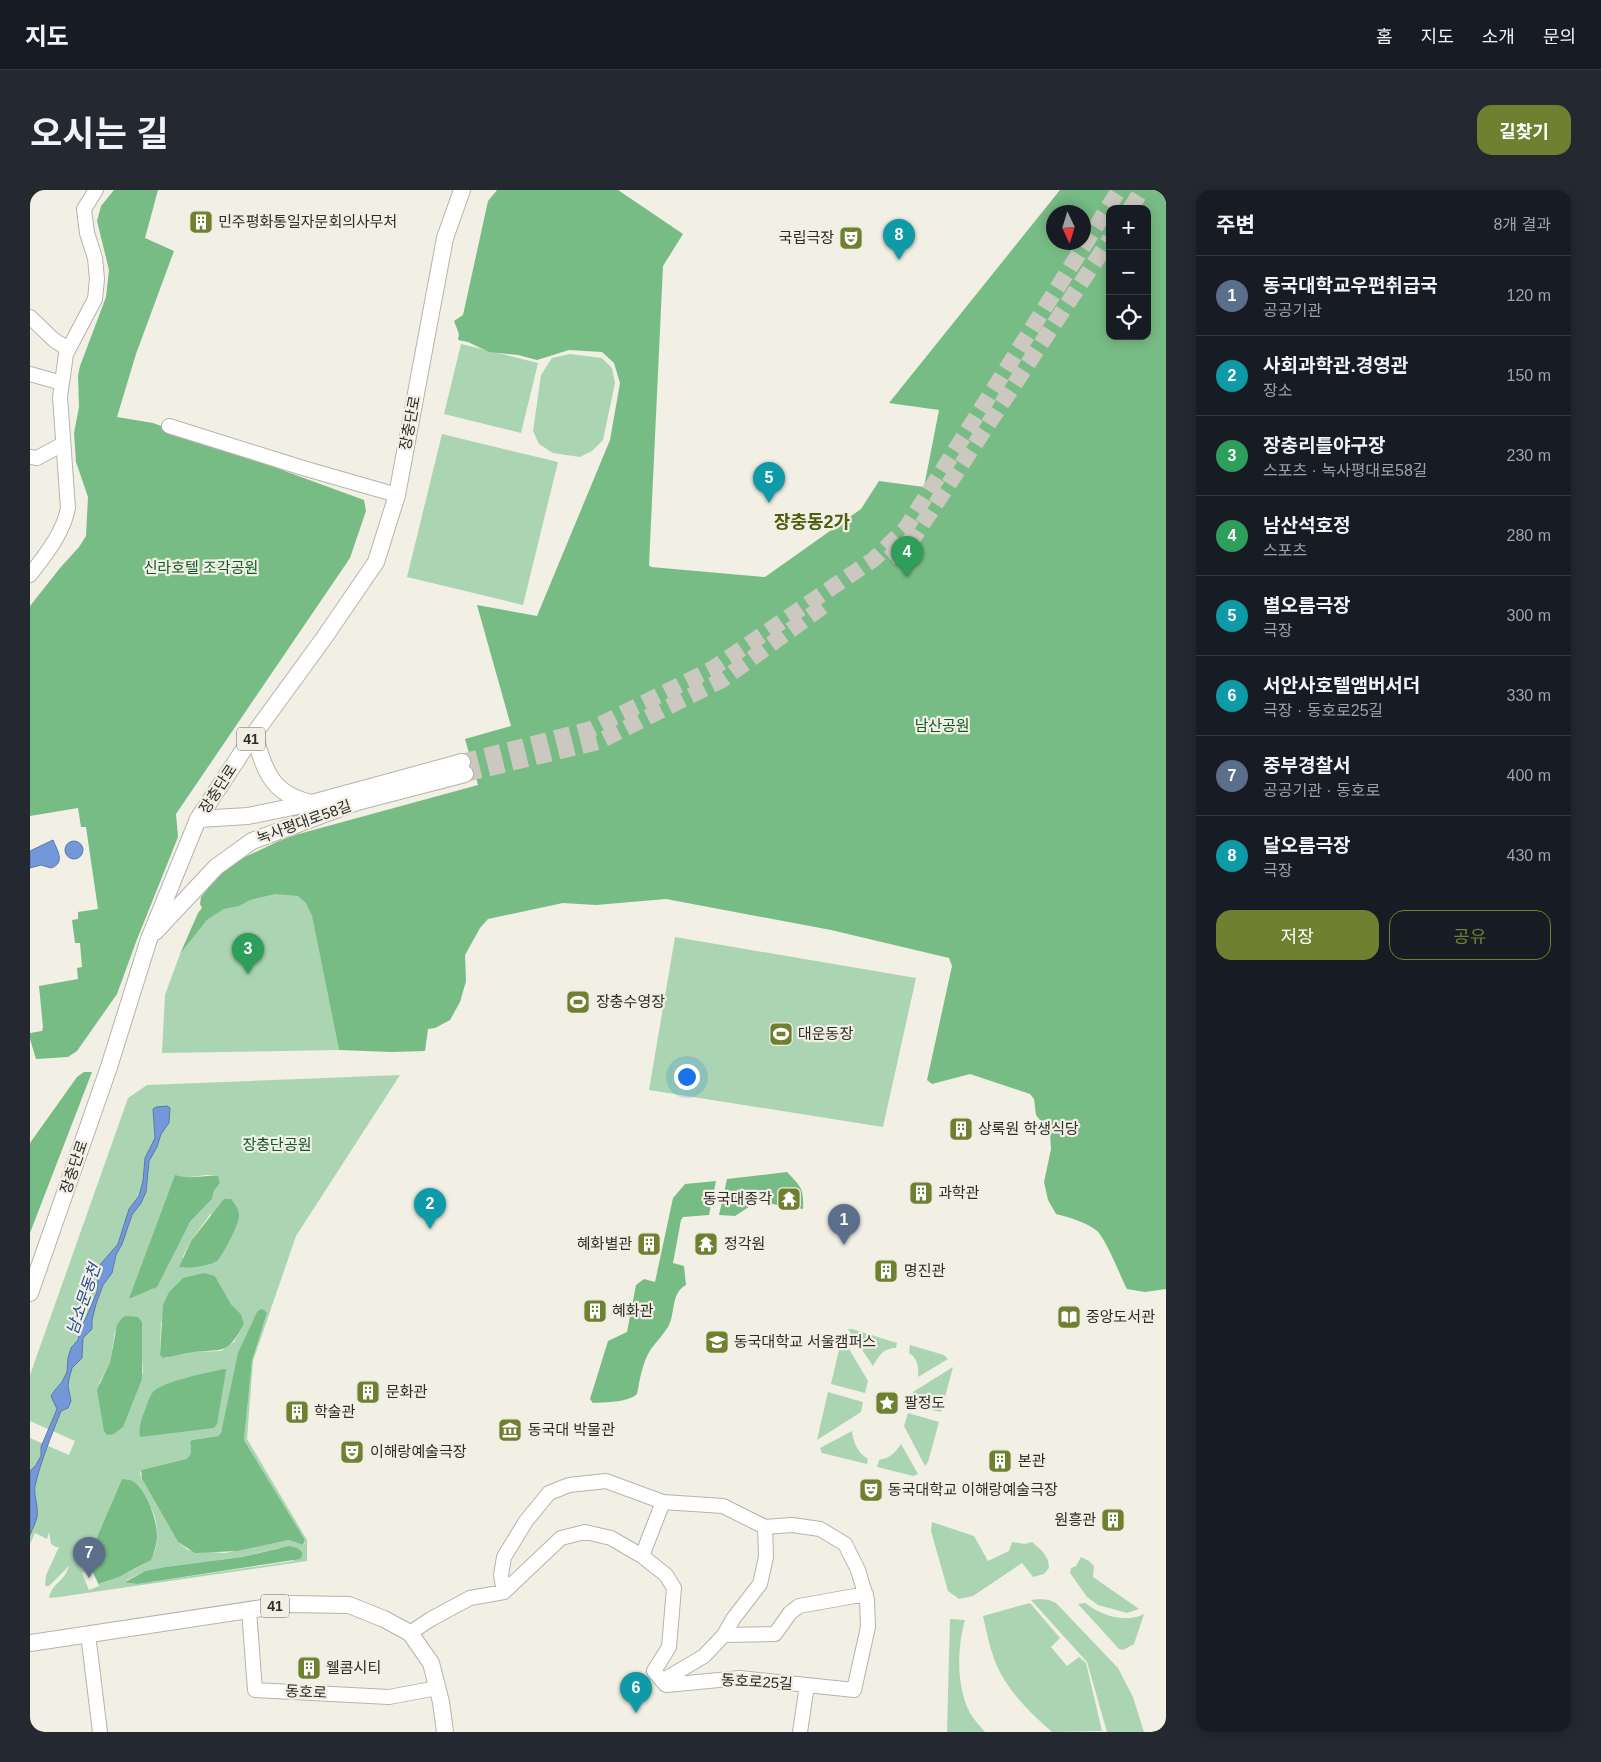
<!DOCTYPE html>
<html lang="ko">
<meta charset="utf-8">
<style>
:root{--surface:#171b24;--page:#242831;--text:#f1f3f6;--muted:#9ea1a6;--line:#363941;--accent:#6f8131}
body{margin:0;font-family:Arial,"Noto Sans KR",sans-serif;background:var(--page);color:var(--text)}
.controls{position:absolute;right:15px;top:15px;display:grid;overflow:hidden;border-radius:10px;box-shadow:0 2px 12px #0003}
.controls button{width:45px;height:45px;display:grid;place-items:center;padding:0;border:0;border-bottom:1px solid var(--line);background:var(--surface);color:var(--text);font:25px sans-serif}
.compass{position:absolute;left:1016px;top:15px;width:45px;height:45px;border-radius:50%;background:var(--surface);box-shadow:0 2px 12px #0003;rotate:176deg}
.you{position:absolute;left:656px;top:886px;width:18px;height:18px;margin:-12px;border:4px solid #fff;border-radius:50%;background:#1a73e8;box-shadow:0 0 0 8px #1a73e833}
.badge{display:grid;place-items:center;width:32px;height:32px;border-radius:50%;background:var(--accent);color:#fff;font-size:16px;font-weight:700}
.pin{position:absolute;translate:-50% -41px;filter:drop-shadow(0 1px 2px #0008)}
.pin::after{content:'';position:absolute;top:26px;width:18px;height:15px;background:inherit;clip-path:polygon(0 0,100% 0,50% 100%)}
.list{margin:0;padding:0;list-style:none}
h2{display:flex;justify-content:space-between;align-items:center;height:65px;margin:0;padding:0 20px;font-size:21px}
h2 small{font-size:16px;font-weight:400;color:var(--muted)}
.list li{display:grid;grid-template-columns:32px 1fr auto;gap:15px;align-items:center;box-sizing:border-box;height:80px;padding:0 20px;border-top:1px solid var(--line)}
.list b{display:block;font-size:19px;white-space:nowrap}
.list p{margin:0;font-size:16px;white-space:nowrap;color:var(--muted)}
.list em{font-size:16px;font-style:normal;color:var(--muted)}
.actions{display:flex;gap:10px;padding:15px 20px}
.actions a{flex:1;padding:11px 0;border:1px solid var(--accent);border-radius:15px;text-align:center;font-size:18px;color:var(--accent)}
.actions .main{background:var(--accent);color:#fff}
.icon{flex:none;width:28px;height:28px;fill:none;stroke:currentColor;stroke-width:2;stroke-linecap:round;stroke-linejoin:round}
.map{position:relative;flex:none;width:1136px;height:1542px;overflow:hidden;border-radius:15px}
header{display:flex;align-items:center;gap:30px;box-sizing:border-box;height:70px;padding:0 25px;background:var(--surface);border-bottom:1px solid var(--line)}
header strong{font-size:24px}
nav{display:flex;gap:28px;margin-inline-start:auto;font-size:18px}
.intro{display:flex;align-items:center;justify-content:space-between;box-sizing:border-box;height:120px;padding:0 30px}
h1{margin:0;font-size:35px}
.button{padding:12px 22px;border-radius:15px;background:var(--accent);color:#fff;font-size:18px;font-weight:700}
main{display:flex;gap:30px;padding:0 30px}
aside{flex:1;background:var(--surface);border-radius:15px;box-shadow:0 2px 12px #0003}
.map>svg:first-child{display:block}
.green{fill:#abd5b2;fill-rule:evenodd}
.forest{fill:#78bc85;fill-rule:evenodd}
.water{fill:#7398d9;stroke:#5e78a4}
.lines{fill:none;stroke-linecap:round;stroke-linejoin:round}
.major-tunnel{stroke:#cbc8bf;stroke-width:16;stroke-dasharray:16 8;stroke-linecap:butt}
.minor-casing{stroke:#b6b3aa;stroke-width:16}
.major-casing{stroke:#b6b3aa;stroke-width:18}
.minor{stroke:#fff;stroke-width:14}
.major{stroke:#fff;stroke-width:16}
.labels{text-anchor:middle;stroke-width:4.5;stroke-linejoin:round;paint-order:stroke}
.shield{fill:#f2efe5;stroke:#696661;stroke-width:1}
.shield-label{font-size:14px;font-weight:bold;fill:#2e2c29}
.poi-label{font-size:15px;fill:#2e2c29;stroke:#f2efe5;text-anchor:start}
.street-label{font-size:15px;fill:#2e2c29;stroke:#f2efe5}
.park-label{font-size:15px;fill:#0c5a27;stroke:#f2efe5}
.water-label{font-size:16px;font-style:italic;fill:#1d4693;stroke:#f2efe5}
.quarter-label{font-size:18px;font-weight:bold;fill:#4e5d0f;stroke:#f2efe5}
</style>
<header>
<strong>지도</strong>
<nav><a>홈</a><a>지도</a><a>소개</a><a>문의</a></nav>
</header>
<div class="intro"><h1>오시는 길</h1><a class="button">길찾기</a></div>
<main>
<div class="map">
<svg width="1136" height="1542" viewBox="0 0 1136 1542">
<rect width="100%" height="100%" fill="#f2efe5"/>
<path class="green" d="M431 154 508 173 491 243 414 224Z
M540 164 572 168 582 178 585 193 573 250 562 261 550 267 523 263 509 254 503 241 511 185 522 168Z
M412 244 528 272 493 415 377 387Z
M277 700 309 860 132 863 135 805 150 764 177 730 217 704Z
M645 747 886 788 853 937 619 900Z
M370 885 266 1046 223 1171 217 1249 277 1350V1371L29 1407 0 1410 19 1408C22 1392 34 1393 39 1376L19 1396H15L16 1385 29 1357H26L21 1354 19 1342 17 1349 5 1343 0 1354V1248L39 1265 45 1251 0 1231V1185L98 908 117 895ZM177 985 188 986 190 993 184 1001 182 1009 160 1032 123 1099 99 1108 145 986 154 988ZM181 1023 186 1072 153 1078V1066L161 1051ZM185 1086 201 1114 211 1124 214 1134 204 1152 191 1161 162 1162 136 1168 130 1165 131 1132ZM237 1123 222 1171 214 1250 275 1350 274 1355 259 1350 195 1363 158 1360 148 1352 112 1289 110 1284 111 1280 156 1269C163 1264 161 1260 160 1252L162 1250 188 1246 191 1243ZM85 1141 112 1170 113 1183 69 1194 80 1172ZM92 1289C99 1296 118 1312 122 1320 128 1332 130 1357 121 1368 114 1377 81 1390 70 1394L61 1361ZM249 1358 264 1371 108 1394 97 1393V1390L115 1381 135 1377 212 1367ZM61 1379 69 1396 59 1400 52 1383Z
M818 1139H822L867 1153 866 1158C853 1158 849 1166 843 1176Z
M812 1147 838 1191 835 1203 801 1194Z
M880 1155 914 1165 918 1169 888 1187C889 1176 887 1168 879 1163Z
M923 1177 911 1222 881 1215 883 1202Z
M798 1202 833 1212 831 1222 787 1250Z
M878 1223 909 1232 898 1272 895 1276 874 1236Z
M822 1241C823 1252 828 1263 838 1269L837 1274 792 1263 790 1258Z
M871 1254 888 1284 883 1286 847 1277 849 1270C860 1268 865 1263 871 1254Z
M902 1332 944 1346 958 1371 979 1361 982 1352 995 1354 1002 1352C1011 1360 1019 1365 1019 1378L1014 1384 1003 1387 992 1373 943 1406 929 1409 918 1401 901 1341Z
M1051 1367 1059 1371 1064 1376 1063 1387 1109 1419 1097 1423 1068 1415 1057 1407 1040 1383 1041 1378 1046 1376Z
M1010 1409 1019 1410 1026 1413 1088 1478 1103 1507 1114 1542H1077L1057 1472 1001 1410Z
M1000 1413 1030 1448 1021 1457 1037 1476 1049 1467 1056 1473 1072 1541 1022 1542C1001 1524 978 1501 967 1476 960 1460 957 1443 953 1426Z
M1055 1413C1071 1425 1095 1434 1114 1424L1104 1454 1093 1460 1089 1459 1048 1414Z
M920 1429 935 1430C927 1458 926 1496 940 1523 944 1530 950 1536 955 1542H917Z"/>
<path class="forest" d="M84 0H128L115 48 144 61 106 164 87 227 123 233 334 310 336 321 320 368 146 624 148 647 106 752 87 804 47 861 38 867 6 869 0 849V843L12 841 13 837 9 796 48 789 47 778 52 777 50 753H45L42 730 48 729V722L68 719 56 637H51L48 618 0 626V416L30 378 49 357 56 346 58 307 46 272 44 243 49 217 48 186 50 176 76 107 79 80 67 31 71 16Z
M467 0H588L653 44 633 76 619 375 621 377 735 387 831 319 849 291 894 297 909 220 859 213 1030 0H1136V1099L1115 1102 1097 1099C1090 1086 1076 1048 1066 1040 1055 1032 1039 1027 1026 1024L1018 1010 1014 992 1021 959 1020 943 1006 925 1004 909 1000 904 940 884 902 894 897 890 922 776 919 768 801 740 636 709 566 715 533 713 458 729 450 738 435 765 436 791 430 812 420 830 405 838 398 839 395 861 361 862 309 860 282 726 276 713 268 706 245 704 220 710 209 716 194 719 177 730 150 764 168 723 172 718 170 714 171 707 191 683 215 667 249 651 265 645 448 595 435 549 481 536 447 415 507 426 580 250 590 193 584 173 572 162 539 160 507 170 488 165 459 162 438 152 428 150 429 144 424 131 433 125 458 11ZM1080 19H1117V146H1080ZM1024 22H1054V52H1024Z
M54 882H62L0 1043V953L47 887Z
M757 982C771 997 774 998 773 1019L767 1018 770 1002 752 998 747 1015 728 1011 705 1026 689 1025 697 989Z
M145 985C160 990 173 985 188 986L190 993 184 1001 182 1009 160 1032 127 1097 101 1108H99Z
M686 991 679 1025 653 1027 651 1030 643 1073 654 1076 656 1095C640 1104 646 1123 638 1137 633 1145 626 1152 621 1159 612 1173 610 1189 607 1204 597 1213 576 1212 563 1213L560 1209 578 1151 597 1142 606 1095 614 1089 625 1092 643 1008 655 994Z
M194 1009H201C205 1014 209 1019 209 1026 210 1032 192 1067 187 1071 180 1076 156 1079 149 1077L161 1051Z
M174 1083 185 1086 201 1114 211 1124 214 1134C197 1164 196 1159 164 1162 154 1163 144 1167 133 1168L130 1165 133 1115 139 1102 153 1088Z
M231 1119 234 1120 237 1123 222 1171 214 1250 275 1350 273 1355 259 1350 207 1361 165 1363 148 1352 112 1289 111 1280 156 1269C163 1264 161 1260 160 1252L162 1250 188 1246 191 1243 208 1163 227 1122Z
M96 1126 108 1127 112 1132V1189L93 1237 84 1244 77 1245 74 1241 67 1200 80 1172 87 1135 92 1128Z
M194 1179H196V1181L187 1234 184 1238 110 1247C108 1238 112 1228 115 1220 117 1215 119 1207 123 1202 131 1192 179 1182 194 1179Z
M92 1289C96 1290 100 1289 104 1292 117 1302 127 1330 127 1346 127 1354 124 1363 121 1370L89 1387 69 1394 62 1380 64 1373 61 1361Z
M259 1356 267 1358 272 1362V1366L270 1369 108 1394 97 1393V1391L115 1381 135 1377 212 1367Z"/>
<path class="water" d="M23 650C27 660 36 673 21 678L11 675 0 678V661Z
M35 660a9 9 0 1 1 18 0a9 9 0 1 1-18 0Z
M137 916 140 918 139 933 131 944 127 957 119 971 116 1002 111 1013 102 1025 92 1054 86 1065 82 1083 73 1095 66 1114 62 1130V1139L53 1148 52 1168 42 1178 39 1189 38 1196 41 1211 38 1218 31 1221C22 1244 12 1268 6 1292 2 1304 9 1315 7 1327 6 1333 2 1339 0 1345V1281L6 1275 11 1266V1257L27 1219 21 1206 25 1200 32 1192 37 1182 38 1168 41 1158 48 1150 51 1136 56 1128 67 1102 69 1076 88 1054 99 1019 109 1006 113 991 115 968 125 948 123 919 126 917Z"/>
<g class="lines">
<path class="major-tunnel" d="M1100 19 1112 0
M859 368 884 347 1080 49
M432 572 561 539 682 479 844 369 876 338 1089 0
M435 584 568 552 692 490 799 412"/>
<g class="minor-casing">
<path id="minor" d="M0 127 24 150 38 159
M0 184 32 193
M139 236 273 278 367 305
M0 267 7 268 33 254
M0 385C15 365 33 344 38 318L30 207 36 164 65 109 67 89 65 68 57 43 54 19 66 0
M612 1366 633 1312
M219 1420 225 1500 359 1507 407 1498
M380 1443 401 1429 440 1408 474 1402 531 1348 555 1342 581 1348 612 1366 636 1385 644 1398 639 1457 624 1481 636 1495 710 1488 824 1500 838 1437 837 1410 828 1380 815 1354 790 1339 762 1335 735 1337 693 1316 633 1312 576 1291 539 1295 519 1303 496 1331 474 1367 471 1385 474 1402
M58 1444 70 1542
M694 1445 745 1444 760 1423 769 1416 836 1404
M632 1491 674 1466 694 1445 703 1429 730 1394 736 1367 735 1337
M770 1542 777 1495"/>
</g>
<g class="major-casing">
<path id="major" d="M224 544C235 580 240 604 282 613
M168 629 218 626 282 613 432 572
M125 742 186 677 222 651 327 612 435 584
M0 1103 79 877 119 749 168 629 224 544 294 448 346 372 367 305 415 48 432 0
M0 1453 259 1414 319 1415 354 1429 380 1443 401 1473 411 1512 415 1542"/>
</g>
<use href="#minor" class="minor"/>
<use href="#major" class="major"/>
</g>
<defs>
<g id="building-square" transform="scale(1.25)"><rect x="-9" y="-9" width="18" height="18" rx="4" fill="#6f8131" stroke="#f2efe5"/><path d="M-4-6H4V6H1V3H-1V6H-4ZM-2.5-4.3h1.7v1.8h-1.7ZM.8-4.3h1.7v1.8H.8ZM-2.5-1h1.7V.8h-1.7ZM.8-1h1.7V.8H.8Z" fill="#fff"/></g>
<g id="theatre-square" transform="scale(1.25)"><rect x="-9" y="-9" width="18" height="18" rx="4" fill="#6f8131" stroke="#f2efe5"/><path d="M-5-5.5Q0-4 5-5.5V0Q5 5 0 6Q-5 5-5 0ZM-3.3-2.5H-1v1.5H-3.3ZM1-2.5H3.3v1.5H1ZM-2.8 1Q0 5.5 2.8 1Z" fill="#fff"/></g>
<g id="stadium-square" transform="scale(1.25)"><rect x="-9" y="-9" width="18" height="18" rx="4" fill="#6f8131" stroke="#f2efe5"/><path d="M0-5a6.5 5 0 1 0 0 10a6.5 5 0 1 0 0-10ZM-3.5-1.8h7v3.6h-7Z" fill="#fff"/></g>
<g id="temple-square" transform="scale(1.25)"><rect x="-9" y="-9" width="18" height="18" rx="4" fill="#6f8131" stroke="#f2efe5"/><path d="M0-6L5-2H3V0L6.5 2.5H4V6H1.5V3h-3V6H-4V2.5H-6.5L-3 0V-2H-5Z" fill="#fff"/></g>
<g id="library-square" transform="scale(1.25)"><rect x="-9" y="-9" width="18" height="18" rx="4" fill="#6f8131" stroke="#f2efe5"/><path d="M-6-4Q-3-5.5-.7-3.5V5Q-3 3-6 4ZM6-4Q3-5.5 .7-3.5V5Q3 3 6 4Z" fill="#fff"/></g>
<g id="university-square" transform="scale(1.25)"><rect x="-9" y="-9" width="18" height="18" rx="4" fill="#6f8131" stroke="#f2efe5"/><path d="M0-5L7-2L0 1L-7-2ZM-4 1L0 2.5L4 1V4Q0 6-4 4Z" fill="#fff"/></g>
<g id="sight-square" transform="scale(1.25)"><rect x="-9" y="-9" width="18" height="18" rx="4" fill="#6f8131" stroke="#f2efe5"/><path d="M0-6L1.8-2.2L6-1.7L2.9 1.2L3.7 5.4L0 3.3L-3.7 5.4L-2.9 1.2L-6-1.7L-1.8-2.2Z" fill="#fff"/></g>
<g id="museum-square" transform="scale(1.25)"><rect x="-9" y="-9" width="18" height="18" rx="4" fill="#6f8131" stroke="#f2efe5"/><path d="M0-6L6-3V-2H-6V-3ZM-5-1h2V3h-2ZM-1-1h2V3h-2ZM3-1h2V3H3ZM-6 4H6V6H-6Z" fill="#fff"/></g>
</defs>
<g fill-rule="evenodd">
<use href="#building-square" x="171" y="32"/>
<use href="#theatre-square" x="821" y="48"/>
<use href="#stadium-square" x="548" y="812"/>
<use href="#stadium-square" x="751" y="844"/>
<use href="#building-square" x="931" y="939"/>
<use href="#building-square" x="891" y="1003"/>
<use href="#temple-square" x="759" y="1009"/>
<use href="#building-square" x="619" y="1054"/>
<use href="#temple-square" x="676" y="1054"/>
<use href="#building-square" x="856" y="1081"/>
<use href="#building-square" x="565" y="1121"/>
<use href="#library-square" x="1039" y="1127"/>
<use href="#university-square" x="687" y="1152"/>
<use href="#building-square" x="338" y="1202"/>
<use href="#sight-square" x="857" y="1213"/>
<use href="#building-square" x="267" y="1222"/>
<use href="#museum-square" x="480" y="1240"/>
<use href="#theatre-square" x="322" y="1262"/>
<use href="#building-square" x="970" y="1271"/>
<use href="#theatre-square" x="841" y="1300"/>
<use href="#building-square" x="1083" y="1330"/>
<use href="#building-square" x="279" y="1478"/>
</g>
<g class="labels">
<g class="shield">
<rect x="207" y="537.5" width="28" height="23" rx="4"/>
<rect x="231" y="1404.5" width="28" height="23" rx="4"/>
</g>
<g class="shield-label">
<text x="221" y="554">41</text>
<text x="245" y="1421">41</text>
</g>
<g class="poi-label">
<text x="188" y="37">민주평화통일자문회의사무처</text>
<text x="804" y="53" text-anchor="end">국립극장</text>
<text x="566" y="817">장충수영장</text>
<text x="768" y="849">대운동장</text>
<text x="948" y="944">상록원 학생식당</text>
<text x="908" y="1008">과학관</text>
<text x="742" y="1014" text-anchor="end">동국대종각</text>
<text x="602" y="1059" text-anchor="end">혜화별관</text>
<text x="694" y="1059">정각원</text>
<text x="874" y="1086">명진관</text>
<text x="582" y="1126">혜화관</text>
<text x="1056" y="1132">중앙도서관</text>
<text x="704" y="1157">동국대학교 서울캠퍼스</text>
<text x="356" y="1207">문화관</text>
<text x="874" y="1218">팔정도</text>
<text x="284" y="1227">학술관</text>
<text x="498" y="1245">동국대 박물관</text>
<text x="340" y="1267">이해랑예술극장</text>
<text x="988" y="1276">본관</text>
<text x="858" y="1305">동국대학교 이해랑예술극장</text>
<text x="1066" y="1335" text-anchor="end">원흥관</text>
<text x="296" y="1483">웰콤시티</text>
</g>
<g class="street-label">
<text transform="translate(380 233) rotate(-79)" y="5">장충단로</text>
<text transform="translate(188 599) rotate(-57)" y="5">장충단로</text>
<text transform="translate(274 632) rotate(-20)" y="5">녹사평대로58길</text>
<text transform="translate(44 977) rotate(-71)" y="5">장충단로</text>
<text transform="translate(727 1492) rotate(3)" y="5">동호로25길</text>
<text transform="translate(276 1502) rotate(3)" y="5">동호로</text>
</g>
<g class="park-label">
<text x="171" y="383">신라호텔 조각공원</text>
<text x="912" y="541">남산공원</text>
<text x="247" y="960">장충단공원</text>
</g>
<g class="water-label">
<text transform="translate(53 1109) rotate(-71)" y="6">남소문동천</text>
</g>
<g class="quarter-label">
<text x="782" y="338">장충동2가</text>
</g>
</g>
</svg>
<div class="controls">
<button>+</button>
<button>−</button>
<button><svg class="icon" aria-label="locate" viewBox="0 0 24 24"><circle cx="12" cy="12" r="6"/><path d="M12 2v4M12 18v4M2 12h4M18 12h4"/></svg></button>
</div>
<svg class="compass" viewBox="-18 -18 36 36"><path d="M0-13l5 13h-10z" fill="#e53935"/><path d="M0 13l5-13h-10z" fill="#9ea1a6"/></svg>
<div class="you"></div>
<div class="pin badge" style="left:814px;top:1055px;background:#5c6f8a">1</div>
<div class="pin badge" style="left:400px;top:1039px;background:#0f9aa8">2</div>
<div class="pin badge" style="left:218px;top:784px;background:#2e9e5b">3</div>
<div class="pin badge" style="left:877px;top:387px;background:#2e9e5b">4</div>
<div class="pin badge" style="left:739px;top:313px;background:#0f9aa8">5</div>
<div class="pin badge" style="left:606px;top:1523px;background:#0f9aa8">6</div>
<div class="pin badge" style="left:59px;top:1388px;background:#5c6f8a">7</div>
<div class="pin badge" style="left:869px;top:70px;background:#0f9aa8">8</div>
</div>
<aside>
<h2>주변<small>8개 결과</small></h2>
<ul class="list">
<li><span class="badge" style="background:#5c6f8a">1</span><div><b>동국대학교우편취급국</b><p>공공기관</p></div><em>120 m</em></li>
<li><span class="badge" style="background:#0f9aa8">2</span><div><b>사회과학관.경영관</b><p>장소</p></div><em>150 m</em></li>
<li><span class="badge" style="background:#2e9e5b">3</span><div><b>장충리틀야구장</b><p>스포츠 · 녹사평대로58길</p></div><em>230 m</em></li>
<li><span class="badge" style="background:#2e9e5b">4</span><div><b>남산석호정</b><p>스포츠</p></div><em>280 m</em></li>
<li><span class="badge" style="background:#0f9aa8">5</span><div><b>별오름극장</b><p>극장</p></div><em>300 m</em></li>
<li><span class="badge" style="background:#0f9aa8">6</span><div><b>서안사호텔앰버서더</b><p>극장 · 동호로25길</p></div><em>330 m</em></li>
<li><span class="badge" style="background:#5c6f8a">7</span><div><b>중부경찰서</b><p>공공기관 · 동호로</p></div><em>400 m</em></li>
<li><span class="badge" style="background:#0f9aa8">8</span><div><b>달오름극장</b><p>극장</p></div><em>430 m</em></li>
</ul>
<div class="actions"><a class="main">저장</a><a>공유</a></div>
</aside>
</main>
